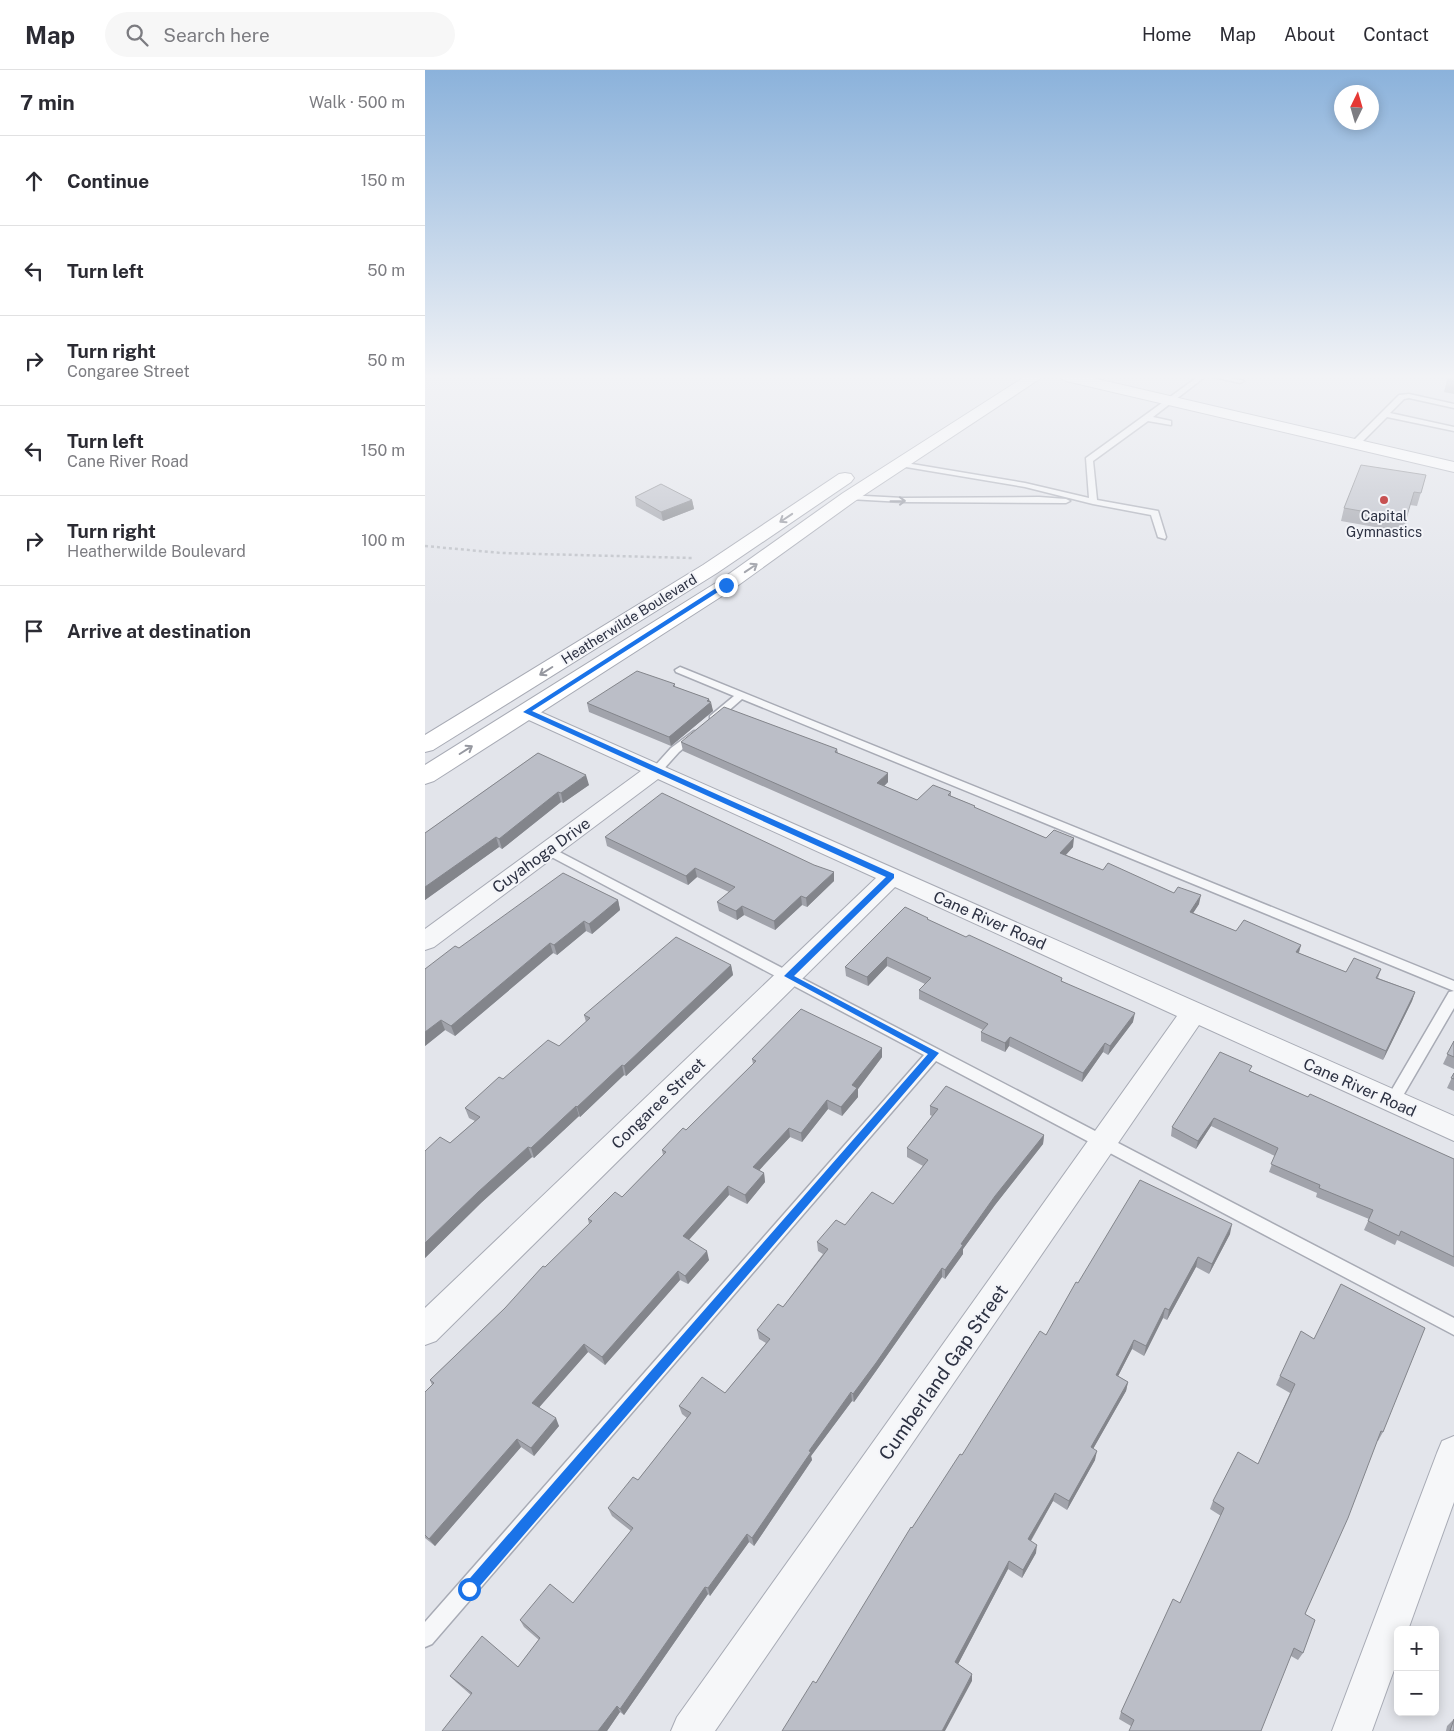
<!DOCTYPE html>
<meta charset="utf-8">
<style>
:root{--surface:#fff;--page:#f7f7f7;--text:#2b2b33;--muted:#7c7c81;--line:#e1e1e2}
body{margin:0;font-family:"Public Sans",sans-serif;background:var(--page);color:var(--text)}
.controls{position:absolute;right:15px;bottom:15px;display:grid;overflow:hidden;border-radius:8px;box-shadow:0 2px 12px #0003}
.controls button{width:45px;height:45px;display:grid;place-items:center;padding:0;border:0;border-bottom:1px solid var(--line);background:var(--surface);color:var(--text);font:25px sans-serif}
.compass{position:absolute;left:909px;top:15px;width:45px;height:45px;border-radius:50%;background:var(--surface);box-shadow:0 2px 12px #0003;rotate:5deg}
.stop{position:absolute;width:15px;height:15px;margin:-11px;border:4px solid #1a73e8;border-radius:50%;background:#fff}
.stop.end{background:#1a73e8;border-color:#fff;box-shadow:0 1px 5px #0008}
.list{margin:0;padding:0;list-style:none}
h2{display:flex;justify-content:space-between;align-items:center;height:65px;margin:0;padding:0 20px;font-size:21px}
h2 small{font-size:16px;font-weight:400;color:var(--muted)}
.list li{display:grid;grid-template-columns:32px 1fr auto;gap:15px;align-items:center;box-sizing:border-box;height:90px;padding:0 20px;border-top:1px solid var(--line)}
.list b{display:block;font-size:19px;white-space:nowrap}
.list p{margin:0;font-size:16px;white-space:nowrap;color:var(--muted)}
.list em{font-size:16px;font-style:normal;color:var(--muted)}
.icon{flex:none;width:28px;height:28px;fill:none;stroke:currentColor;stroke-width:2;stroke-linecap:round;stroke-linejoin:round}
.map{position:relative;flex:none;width:1029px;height:1661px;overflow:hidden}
header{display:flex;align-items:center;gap:30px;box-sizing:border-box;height:70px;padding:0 25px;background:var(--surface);border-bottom:1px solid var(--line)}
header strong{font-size:24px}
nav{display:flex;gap:28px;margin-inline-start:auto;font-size:18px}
.search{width:350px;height:45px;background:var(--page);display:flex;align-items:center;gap:12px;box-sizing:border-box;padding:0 18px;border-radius:28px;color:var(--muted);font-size:19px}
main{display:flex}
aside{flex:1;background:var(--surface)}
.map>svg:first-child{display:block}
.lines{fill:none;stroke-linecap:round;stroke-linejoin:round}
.lane-casing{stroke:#a8abb5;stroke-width:3}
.street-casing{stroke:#a8abb5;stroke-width:2}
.secondary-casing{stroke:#a8abb5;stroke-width:2}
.path{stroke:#bdc0c6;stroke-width:2.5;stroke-dasharray:3 3;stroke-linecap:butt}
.lane{fill:#f6f7f9;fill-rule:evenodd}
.street{fill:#f6f7f9;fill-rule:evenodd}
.secondary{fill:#fff;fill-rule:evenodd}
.wall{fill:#a1a3ab}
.shaded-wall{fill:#83858b}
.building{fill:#bbbec7;stroke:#83858b}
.oneway{stroke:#91949e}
.oneway2{stroke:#9698a0}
.route{fill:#1a73e8}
.poi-dot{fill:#c75152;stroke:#f3f4f8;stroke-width:2}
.labels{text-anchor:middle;stroke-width:4;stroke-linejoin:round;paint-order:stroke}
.far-poi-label{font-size:14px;fill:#2c3142;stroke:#f3f4f8}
.far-street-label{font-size:14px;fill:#2c3142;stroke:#f3f4f8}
.street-label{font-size:16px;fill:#2c3142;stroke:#f3f4f8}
.near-street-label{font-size:19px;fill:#2c3142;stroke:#f3f4f8}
</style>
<header>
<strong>Map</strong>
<div class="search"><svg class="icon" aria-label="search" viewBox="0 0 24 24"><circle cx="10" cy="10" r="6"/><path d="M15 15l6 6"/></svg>Search here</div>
<nav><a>Home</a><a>Map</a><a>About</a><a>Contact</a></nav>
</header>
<main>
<aside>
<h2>7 min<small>Walk · 500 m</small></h2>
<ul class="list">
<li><svg class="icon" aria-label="ahead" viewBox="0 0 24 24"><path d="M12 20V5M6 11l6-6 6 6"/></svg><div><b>Continue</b></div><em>150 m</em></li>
<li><svg class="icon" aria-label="left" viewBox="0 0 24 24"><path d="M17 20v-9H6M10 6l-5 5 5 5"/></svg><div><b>Turn left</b></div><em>50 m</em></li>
<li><svg class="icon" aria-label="right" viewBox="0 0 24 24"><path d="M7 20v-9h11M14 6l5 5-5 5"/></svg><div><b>Turn right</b><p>Congaree Street</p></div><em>50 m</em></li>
<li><svg class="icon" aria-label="left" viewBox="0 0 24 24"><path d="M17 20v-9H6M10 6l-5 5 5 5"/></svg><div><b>Turn left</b><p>Cane River Road</p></div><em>150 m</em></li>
<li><svg class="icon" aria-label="right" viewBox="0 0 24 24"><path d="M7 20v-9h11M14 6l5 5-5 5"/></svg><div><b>Turn right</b><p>Heatherwilde Boulevard</p></div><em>100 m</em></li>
<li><svg class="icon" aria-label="arrive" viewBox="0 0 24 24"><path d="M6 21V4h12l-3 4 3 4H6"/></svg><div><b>Arrive at destination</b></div></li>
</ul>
</aside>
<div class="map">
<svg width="1029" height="1661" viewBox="0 0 1029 1661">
<rect width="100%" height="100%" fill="#e3e5eb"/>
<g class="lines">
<g class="lane-casing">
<path id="lane" d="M774 306H781L728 347 746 351V355L723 351 668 391 672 430 733 441 741 467 740 469 733 467 726 445 668 434 600 417 475 396 471 394 475 392 600 413 664 428 661 388Z
M788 306H799L819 311 815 313 789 307Z
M984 324 1029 334V338L984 328 979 329 965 343 1029 357V361L962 347 933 376H927V372L974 325Z
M421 425 478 428 614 427 641 429 645 431 641 433 478 432 424 429H421Z
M255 597 1029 911V921L317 629 293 650H285V646L309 626 251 602 250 600Z
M269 661 273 662 274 664 273 666 254 682 236 702H228L226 700 228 698 246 678Z
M123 776 1029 1248V1265L511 991 7 1574 0 1577V1552L499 985 119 783 117 780 119 777Z
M1029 921V938L972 1036 967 1038 962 1036 960 1032 962 1028 1024 922Z"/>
</g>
<g class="street-casing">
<path id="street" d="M102 636 1029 1046V1071L774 955 290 1661H246L252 1647 752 946 470 817 11 1271 0 1275V1238L451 808 233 709 9 877 0 880V859L216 701 95 646 92 642 95 638Z
M1029 1366V1432L983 1560H973V1589L947 1661H907L1012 1383 1017 1371Z"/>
</g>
<g class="secondary-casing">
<path id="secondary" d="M601 306H619L430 431 308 519 9 711 0 714V695L294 511 418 423Z
M633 306H659L1029 392V402L641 311Z
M420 403 426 404 429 408 426 412 292 503 8 680 0 682V665L278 495 414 404Z"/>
</g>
<path class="path" d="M0 476 76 483 267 488"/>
<use href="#lane" class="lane"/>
<use href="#street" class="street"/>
<use href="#secondary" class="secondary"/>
</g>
<path class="wall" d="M65 306H98V307L66 309Z
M1029 306V324L1019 322 1022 310Z
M1001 405 992 436 985 435 978 462 916 451 919 438Z
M210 427 267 430 269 439 238 451 211 436Z
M250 614V617L284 629 288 641 246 676 164 642 162 633Z
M256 672 412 679 413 683 463 712 459 716 492 730 526 722V726L550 736V738L621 768 648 777 641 785 678 800 774 834 768 843 811 861 876 875 874 883 921 902 956 899 953 908 990 922 987 931 958 990 258 681Z
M113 683 164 715 138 733 136 732 77 779 74 777 0 830V763Z
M180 767 409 811 382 837 377 835 350 860 319 845 312 850 294 841 292 832 304 822 272 807 263 815 182 776Z
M193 830 195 840 167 864 161 861 132 885 128 883 30 966 20 960 0 976V899L34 878Z
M503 850 637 911 708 952 683 985 678 982 657 1012 584 976 580 982 556 971V962L558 960 494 929V920L500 914 462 896 443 916 421 906 420 897Z
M306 895 308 905 201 1006 199 1005 155 1047 154 1046 109 1088 107 1087 57 1132 0 1188V1081L25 1073 50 1051 44 1048 40 1038 78 1009 134 976 161 952 159 945Z
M1029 971V999L1018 994Z
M457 978V987L433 1019V1027L417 1046 403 1039 377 1072 365 1067 334 1100 339 1103 340 1112 322 1134 304 1125 264 1170 284 1190 263 1214 255 1210 180 1295 163 1282 114 1337 134 1356 109 1386 96 1377 10 1476 0 1468V1322L7 1315 5 1310 80 1238 164 1154 163 1149 197 1127 238 1085 237 1080 261 1060 328 994 327 989Z
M825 1001 883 1027 1029 1089V1197L972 1170 970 1175 939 1160 944 1149 891 1127 892 1123 844 1102 850 1086 786 1056 771 1079 746 1066 747 1057Z
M1029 1003V1021L1022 1018Z
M505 1036 619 1065 618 1074 570 1135 538 1179V1184L520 1209 517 1207 451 1301 429 1332 427 1331 386 1386 387 1390 329 1476 324 1472 285 1526 283 1524 199 1645 195 1642 182 1661H17L46 1625 31 1612 25 1606 93 1597 114 1570 99 1557 95 1550 148 1533 206 1461 187 1446 183 1438 213 1410 262 1348 257 1344 254 1336 300 1323 341 1273 334 1269 332 1260 358 1237 398 1184 393 1181 392 1172 420 1155 468 1134 498 1096 482 1087V1078L507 1046 505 1045Z
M805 1164 784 1204 771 1197 742 1250 738 1248 719 1286 707 1279 693 1306 703 1312 701 1321 668 1379 670 1390 642 1440 628 1431 606 1471 611 1483 597 1508 583 1499 533 1594 547 1604V1611L391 1613 487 1458 621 1265 653 1213Z
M855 1306 958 1362 953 1371H952L880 1544 878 1583 873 1590 866 1586 706 1656 694 1649 696 1642 755 1533 796 1446 785 1439 788 1431 833 1394 865 1323 851 1315Z
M1029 1649V1661H1021L1022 1656Z"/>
<path class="shaded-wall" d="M267 430 269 439 238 451 236 442Z
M284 629 285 634 286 632 288 641 246 676 244 667Z
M463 703V712L453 722 452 713Z
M161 705 164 715 138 733 136 723Z
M133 722 136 732 77 779 74 769Z
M71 767 74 777 0 830V817Z
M649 768 648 777 634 792 635 783Z
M270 798 272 807 263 815 261 806Z
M409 802V811L382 837 381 828Z
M776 825 774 834 763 851 765 842Z
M376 826 377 835 350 860 349 851Z
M193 830 195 840 167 864 164 854Z
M317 836 319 845 312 850 311 841Z
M159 851 161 861 132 885 129 875Z
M125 873 128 883 30 966 26 956Z
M876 875 873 884 871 882Z
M462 887V896L443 916 442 907Z
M306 895 308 905 201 1006 199 996Z
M990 922 987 931 958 990 961 981Z
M710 943 708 952 683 985 685 976Z
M16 950 20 960 0 976V962Z
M585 967 584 976 580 982V973Z
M680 973 678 982 657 1012 658 1003Z
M457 978V987L433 1019V1027L417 1046 416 1037 427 1015Z
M197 995 199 1005 155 1047 152 1037Z
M402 1030 403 1039 377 1072 376 1063Z
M151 1036 154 1046 109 1088 106 1078Z
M789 1048 786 1056 771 1079 773 1071Z
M364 1058 365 1067 329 1106 328 1097Z
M619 1065 618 1074 570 1135 538 1179V1184L520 1209V1200L536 1174 570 1126Z
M103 1077 107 1087 57 1132 0 1188V1173L53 1122Z
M339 1103 340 1112 322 1134 320 1125Z
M303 1116 304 1125 260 1174 258 1166Z
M807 1154 805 1164 784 1204 787 1194Z
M282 1181 284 1190 263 1214 260 1206Z
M773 1187 771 1197 742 1250 744 1240Z
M517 1198V1207L451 1301 429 1332 428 1324Z
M253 1201 255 1210 180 1295 177 1287Z
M740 1238 738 1248 719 1286 721 1276Z
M709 1270 707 1279 689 1314 691 1305Z
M159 1274 163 1282 111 1341 107 1333Z
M703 1312 701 1321 664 1386 666 1377Z
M426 1322 427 1331 386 1386 387 1390 329 1476 327 1468 384 1381Z
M131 1348 134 1356 109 1386 106 1378Z
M92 1369 96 1377 10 1476 4 1469Z
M672 1381 670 1390 642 1440 644 1431Z
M630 1423 628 1431 602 1477 603 1469Z
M322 1464 324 1472 285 1526 283 1518Z
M612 1475 611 1483 597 1508 598 1500Z
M584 1491 583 1499 530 1600V1592Z
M280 1517 283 1524 199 1645 195 1639Z
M547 1604V1611L520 1661H517Z
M192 1636 195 1642 182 1661H173Z"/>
<path class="building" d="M1028 306H1029V311L1022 310Z
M936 395 1001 405 996 423 989 422 981 449 919 438Z
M236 414 267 430 236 442 210 427Z
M212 601 250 614 248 616 284 629 282 631 286 632 244 667 162 633Z
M299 637 412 679 410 682 463 703 452 713 492 730 508 715 526 722 523 725 550 736 549 737 621 768 629 760 649 768 635 783 678 800 683 793 749 823 753 817 776 825 765 842 811 861 819 850 876 875 871 882 921 902 929 888 956 899 951 908 990 922 961 981 256 672Z
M113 683 161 705 136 723 133 722 74 769 71 767 0 817V763Z
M237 723 389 795 409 802 381 828 376 826 349 851 317 836 311 841 292 832 310 817 270 798 261 806 180 767Z
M138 803 193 830 164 854 159 851 129 875 125 873 26 956 16 950 0 962V899L30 876 34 878Z
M480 837 503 848 502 849 541 867 544 865 637 908 636 911 710 943 685 976 680 973 658 1003 585 967 580 973 556 962 563 954 494 920 506 908 462 887 442 907 420 897Z
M251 867 306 895 199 996 197 995 152 1037 151 1036 106 1078 103 1077 53 1122 0 1173V1081L15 1067 25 1073 55 1047 40 1038 74 1007 78 1009 123 970 134 976 165 948 159 945Z
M376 939 457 978 427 1015 432 1018 416 1037 402 1030 376 1063 364 1058 328 1097 339 1103 320 1125 303 1116 258 1166 282 1181 260 1206 253 1201 177 1287 159 1274 107 1333 131 1348 106 1378 92 1369 4 1469 0 1465V1322L9 1313 5 1310 80 1238 118 1196 120 1197 167 1151 163 1149 190 1122 197 1127 241 1082 237 1080 258 1058 261 1060 331 991 327 989Z
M1029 971V987L1022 984Z
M795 982 827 996 824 1001 883 1027 885 1024 1029 1089V1187L976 1161 974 1166 943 1151 948 1140 894 1118 895 1115 846 1094 853 1078 789 1048 773 1071 747 1057Z
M1029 1003V1009L1026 1008Z
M521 1016 619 1065 570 1126 536 1174 538 1175 520 1200 517 1198 451 1293 428 1324 426 1322 384 1381 386 1382 327 1468 322 1464 283 1518 280 1517 195 1639 192 1636 173 1661H17L47 1623 25 1606 57 1566 93 1597 115 1568 95 1550 125 1514 148 1533 208 1458 183 1438 208 1407 213 1410 266 1343 254 1336 277 1307 300 1323 345 1269 332 1260 353 1234 358 1237 403 1179 392 1172 411 1150 420 1155 447 1122 468 1134 503 1090 482 1078 513 1039 505 1036Z
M715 1110 807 1154 787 1194 773 1187 744 1240 740 1238 721 1276 709 1270 691 1305 703 1312 666 1377 672 1381 644 1431 630 1423 603 1469 612 1475 598 1500 584 1491 530 1592 547 1604 517 1661H357L388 1611 391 1613 486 1457 487 1458 535 1384 537 1385 615 1261 621 1265 651 1212 653 1213Z
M916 1214 1000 1258 958 1362 956 1361 923 1448 880 1544 890 1550 878 1583 869 1578 836 1661H704L709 1650 696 1642 748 1529 755 1533 799 1438 788 1431 813 1382 833 1394 870 1314 855 1306 876 1261 889 1269Z
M1029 1649V1661H1025Z"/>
<defs><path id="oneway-shaft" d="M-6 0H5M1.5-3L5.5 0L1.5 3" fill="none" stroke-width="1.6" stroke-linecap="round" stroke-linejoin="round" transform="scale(1.25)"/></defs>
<use class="oneway" href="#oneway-shaft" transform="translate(473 431) rotate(-1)"/>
<g class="oneway2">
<use href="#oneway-shaft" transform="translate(361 448) rotate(146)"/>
<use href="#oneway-shaft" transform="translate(326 498) rotate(-34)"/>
<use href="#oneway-shaft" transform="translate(121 601) rotate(148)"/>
<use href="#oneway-shaft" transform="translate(41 680) rotate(-32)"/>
</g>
<linearGradient id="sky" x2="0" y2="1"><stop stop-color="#8bb2db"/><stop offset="0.57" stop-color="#f2f3f6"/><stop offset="1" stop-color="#f2f3f6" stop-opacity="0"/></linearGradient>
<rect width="1029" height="538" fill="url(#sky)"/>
<path class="route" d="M299 513 304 515 107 641 469 804V808L369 906 514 983 48 1524 44 1526 39 1524 37 1519 39 1515 503 984 359 906 461 807 98 642Z"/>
<circle class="poi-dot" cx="959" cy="430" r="5"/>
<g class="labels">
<g class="far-poi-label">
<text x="959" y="451">Capital<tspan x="959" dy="16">Gymnastics</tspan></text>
</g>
<g class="far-street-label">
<text transform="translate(204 549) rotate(-32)" y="5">Heatherwilde Boulevard</text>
</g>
<g class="street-label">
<text transform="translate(116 785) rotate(-36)" y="6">Cuyahoga Drive</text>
<text transform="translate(565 850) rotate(24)" y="6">Cane River Road</text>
<text transform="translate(935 1017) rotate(24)" y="6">Cane River Road</text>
<text transform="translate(233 1033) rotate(-44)" y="6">Congaree Street</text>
</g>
<g class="near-street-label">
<text transform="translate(518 1302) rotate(-55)" y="7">Cumberland Gap Street</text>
</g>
</g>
</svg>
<div class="controls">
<button>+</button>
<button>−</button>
</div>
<svg class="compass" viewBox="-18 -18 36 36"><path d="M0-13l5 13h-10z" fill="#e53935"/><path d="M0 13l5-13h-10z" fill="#7c7c81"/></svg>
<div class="stop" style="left:44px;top:1519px"></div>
<div class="stop end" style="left:301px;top:515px"></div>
</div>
</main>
